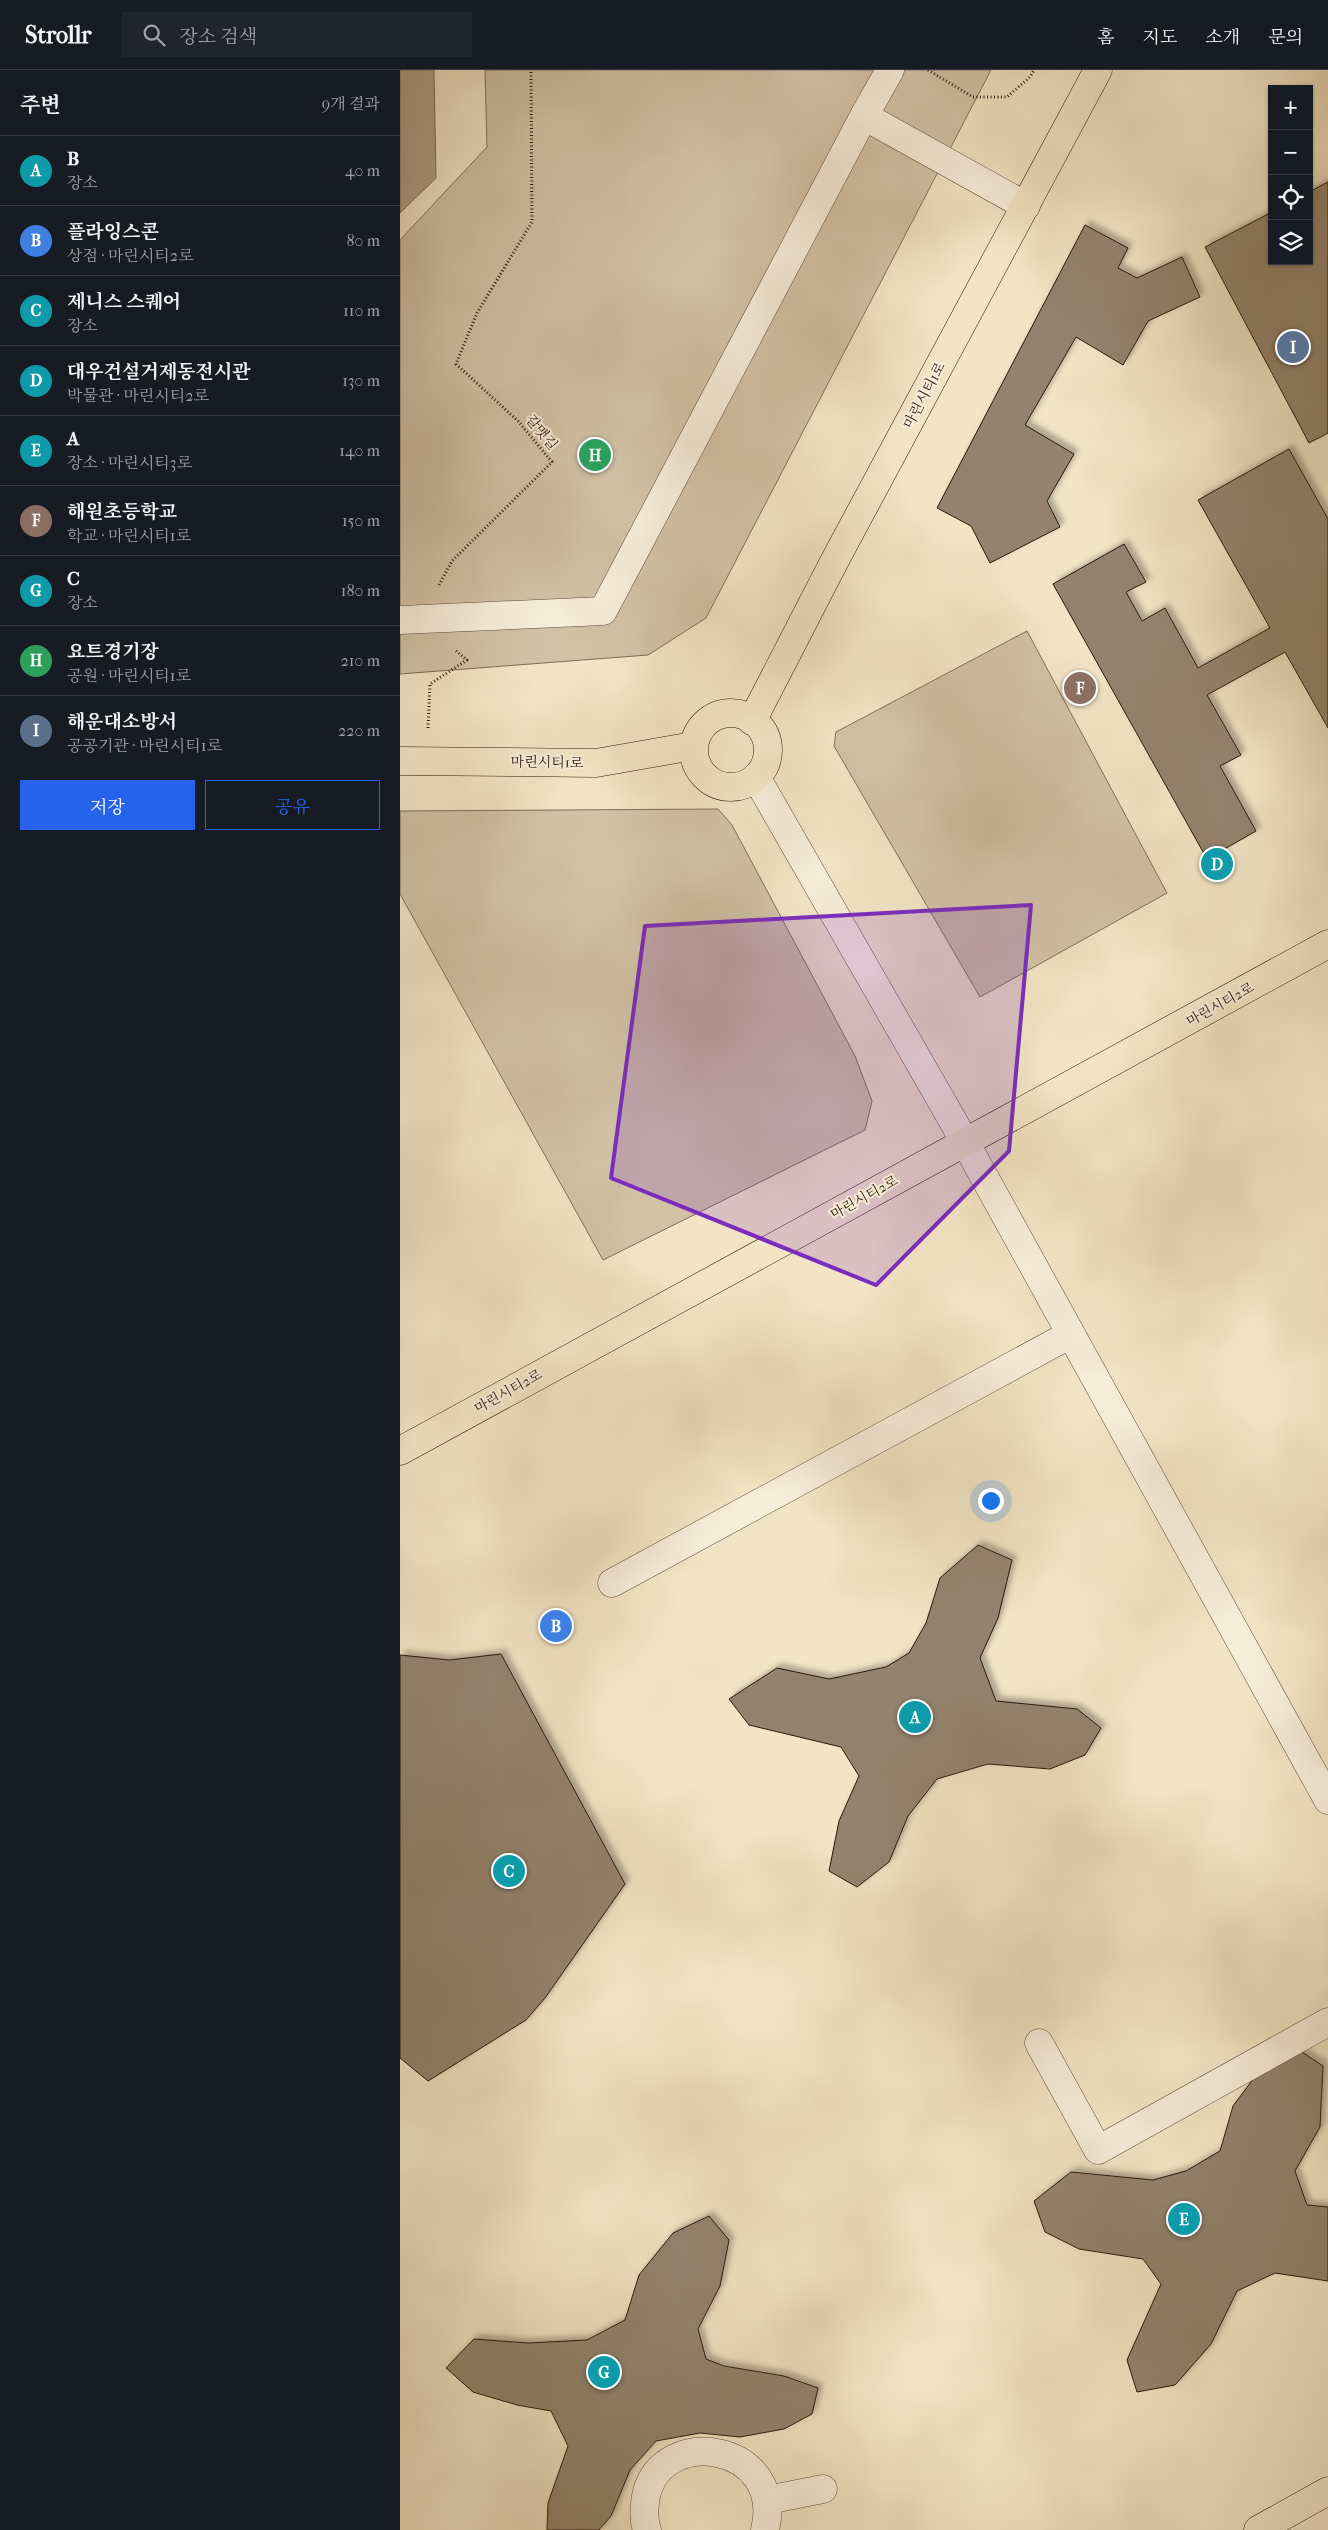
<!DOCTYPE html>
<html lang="ko">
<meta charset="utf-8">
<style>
:root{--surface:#171b24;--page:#20242c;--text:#f1f3f6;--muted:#9ea1a6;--line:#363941;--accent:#2563eb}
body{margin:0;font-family:"IM FELL French Canon","Noto Serif KR",serif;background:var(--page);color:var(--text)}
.controls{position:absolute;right:15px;top:15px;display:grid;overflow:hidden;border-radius:0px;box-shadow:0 1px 4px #0004}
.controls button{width:45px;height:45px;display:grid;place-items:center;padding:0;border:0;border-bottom:1px solid var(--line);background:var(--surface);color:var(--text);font:25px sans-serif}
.you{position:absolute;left:590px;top:1430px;width:18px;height:18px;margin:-12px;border:4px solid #fff;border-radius:50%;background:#1a73e8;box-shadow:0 0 0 8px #1a73e833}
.badge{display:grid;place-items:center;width:32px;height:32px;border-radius:50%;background:var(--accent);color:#fff;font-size:16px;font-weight:700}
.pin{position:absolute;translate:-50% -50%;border:2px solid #fff;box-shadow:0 1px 5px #0006}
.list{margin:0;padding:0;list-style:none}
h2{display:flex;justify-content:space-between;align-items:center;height:65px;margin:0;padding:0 20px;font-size:21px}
h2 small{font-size:16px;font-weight:400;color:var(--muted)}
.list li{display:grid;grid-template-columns:32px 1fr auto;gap:15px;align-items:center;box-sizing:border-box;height:70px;padding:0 20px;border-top:1px solid var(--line)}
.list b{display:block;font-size:19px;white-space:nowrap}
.list p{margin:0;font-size:16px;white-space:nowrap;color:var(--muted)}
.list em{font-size:16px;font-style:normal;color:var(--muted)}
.actions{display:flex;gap:10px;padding:15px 20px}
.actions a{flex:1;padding:11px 0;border:1px solid var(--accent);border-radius:0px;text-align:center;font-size:18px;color:var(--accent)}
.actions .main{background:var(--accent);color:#fff}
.icon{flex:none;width:28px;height:28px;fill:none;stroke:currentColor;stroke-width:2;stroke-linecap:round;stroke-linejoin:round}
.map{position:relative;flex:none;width:928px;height:2460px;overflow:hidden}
header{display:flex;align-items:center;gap:30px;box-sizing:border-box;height:70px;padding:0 25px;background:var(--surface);border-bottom:1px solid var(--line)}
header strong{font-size:24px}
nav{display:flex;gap:28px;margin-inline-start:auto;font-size:18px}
.search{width:350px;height:45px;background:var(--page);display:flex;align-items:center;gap:12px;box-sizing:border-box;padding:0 18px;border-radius:0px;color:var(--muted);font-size:19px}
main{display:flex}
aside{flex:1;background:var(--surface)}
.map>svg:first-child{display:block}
.green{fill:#d1c2a6;stroke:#7f6d5a}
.water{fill:#af9f87;stroke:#7b6957}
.building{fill:#93836d;stroke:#2d180e;filter:url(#shadow)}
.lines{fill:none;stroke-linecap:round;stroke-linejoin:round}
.minor-casing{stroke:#5e4b3c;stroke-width:29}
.major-casing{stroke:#2d180e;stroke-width:29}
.path{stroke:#2d180e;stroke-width:3;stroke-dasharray:1 2.5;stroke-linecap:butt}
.minor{stroke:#f7eed9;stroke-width:28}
.major{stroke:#f2e5c5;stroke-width:28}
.marked{fill:#7b2cbf;fill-opacity:0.2;stroke:#7b2cbf;stroke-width:4;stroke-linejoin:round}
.labels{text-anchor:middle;stroke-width:4;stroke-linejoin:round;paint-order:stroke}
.street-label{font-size:14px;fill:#2d180e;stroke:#f7eed9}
</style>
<header>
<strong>Strollr</strong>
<div class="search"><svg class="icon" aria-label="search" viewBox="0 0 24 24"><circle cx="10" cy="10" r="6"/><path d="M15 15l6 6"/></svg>장소 검색</div>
<nav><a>홈</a><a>지도</a><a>소개</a><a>문의</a></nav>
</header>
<main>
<aside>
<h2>주변<small>9개 결과</small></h2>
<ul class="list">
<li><span class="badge" style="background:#0f9aa8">A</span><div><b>B</b><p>장소</p></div><em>40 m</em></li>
<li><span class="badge" style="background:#3f7fe0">B</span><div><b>플라잉스콘</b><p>상점 · 마린시티2로</p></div><em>80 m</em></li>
<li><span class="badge" style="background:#0f9aa8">C</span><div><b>제니스 스퀘어</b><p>장소</p></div><em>110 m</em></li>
<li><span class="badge" style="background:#0f9aa8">D</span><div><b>대우건설거제동전시관</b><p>박물관 · 마린시티2로</p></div><em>130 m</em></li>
<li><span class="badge" style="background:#0f9aa8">E</span><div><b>A</b><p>장소 · 마린시티3로</p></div><em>140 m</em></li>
<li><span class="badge" style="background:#8d6e63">F</span><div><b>해원초등학교</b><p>학교 · 마린시티1로</p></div><em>150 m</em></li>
<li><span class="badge" style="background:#0f9aa8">G</span><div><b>C</b><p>장소</p></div><em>180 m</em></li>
<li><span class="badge" style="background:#2e9e5b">H</span><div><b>요트경기장</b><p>공원 · 마린시티1로</p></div><em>210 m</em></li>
<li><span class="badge" style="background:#5c6f8a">I</span><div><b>해운대소방서</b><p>공공기관 · 마린시티1로</p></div><em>220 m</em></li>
</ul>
<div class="actions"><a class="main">저장</a><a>공유</a></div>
</aside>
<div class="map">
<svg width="928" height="2460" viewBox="0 0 928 2460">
<defs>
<filter id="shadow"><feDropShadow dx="4.5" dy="-4.5" stdDeviation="2.5" flood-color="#0004"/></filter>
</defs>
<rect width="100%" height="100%" fill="#f2e5c5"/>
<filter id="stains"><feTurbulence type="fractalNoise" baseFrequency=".004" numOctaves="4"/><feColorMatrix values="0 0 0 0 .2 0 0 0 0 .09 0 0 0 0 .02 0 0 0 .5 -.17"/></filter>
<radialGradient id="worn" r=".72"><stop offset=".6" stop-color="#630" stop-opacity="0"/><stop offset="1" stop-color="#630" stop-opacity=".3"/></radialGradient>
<path class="green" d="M85 0H591L306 548 248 585 0 604V170L87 77Z
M627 561 767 823 580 927 434 676 436 662Z
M318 739 332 755 455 986 472 1031 465 1060 203 1190 0 824V741Z"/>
<path class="water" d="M0 0H34L36 108 0 143Z"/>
<path class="building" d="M928 112V363L909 373 805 177 872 142V191H909V122Z
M685 155 728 178 718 198 737 208 782 187 800 227 748 251 723 295 676 267 625 355 674 384 647 431 660 457 590 493 571 456 537 438Z
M889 379 928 449V658L885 582 807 625 841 685 820 696 856 761 807 789 653 514 724 474 746 512 726 522 742 551 765 538 798 598 870 558 798 430Z
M578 1475 612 1490 598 1548 580 1588 596 1631 677 1639 701 1658 685 1685 650 1699 588 1694 537 1709 508 1746 489 1792 457 1817 429 1801 439 1751 459 1706 441 1677 349 1655 329 1629 377 1598 429 1609 486 1597 509 1583 526 1553 540 1508Z
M101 1584 225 1814 145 1928 126 1950 28 2011 0 1988V1585L49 1590Z
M899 1980 923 1996 920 2057 895 2101 907 2135 928 2137V2211L875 2203 837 2221 811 2274 775 2315 737 2322 727 2290 761 2214 743 2189 679 2179 645 2162 634 2131 671 2102 753 2110 786 2101 820 2081 833 2036 860 2000Z
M309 2146 329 2170 320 2216 298 2259 306 2289 324 2296 384 2306 418 2318 412 2344 384 2359 340 2367 300 2363 256 2371 230 2400 211 2446 199 2460H147L148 2433 168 2376 151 2341 117 2335 73 2322 46 2298 74 2269 128 2273 187 2270 225 2250 239 2205 273 2163Z"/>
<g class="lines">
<g class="minor-casing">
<path id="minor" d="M464 46 490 0
M0 550 203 541 464 46 626 136
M356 707 565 1072 928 1730
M212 1513 671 1264
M639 1973 698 2080 928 1952
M367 2430 423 2419
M247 2460C243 2449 244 2437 246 2426 261 2354 386 2373 365 2460"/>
</g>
<g class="major-casing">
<path id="major" d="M294 680a37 37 0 1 1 74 0a37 37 0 1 1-74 0Z
M352 651 435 490 698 0
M0 691 196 693 293 676
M0 1381 928 874
M858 2460 928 2421"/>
</g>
<path class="path" d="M528 0 573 27H607L630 7 634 0
M39 515 52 491 152 392 118 351 56 294 77 243 132 152 131 0
M28 658 30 614 67 590 55 580"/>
<use href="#minor" class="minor"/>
<use href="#major" class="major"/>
</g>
<path class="marked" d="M631 835 609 1081 476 1215 211 1108 245 856Z"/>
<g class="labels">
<g class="street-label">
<text transform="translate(524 325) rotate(-62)" y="5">마린시티1로</text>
<text transform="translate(142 362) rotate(50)" y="5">갈맷길</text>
<text transform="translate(147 692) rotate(1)" y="5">마린시티1로</text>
<text transform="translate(820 934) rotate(-29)" y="5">마린시티2로</text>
<text transform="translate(464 1127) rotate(-29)" y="5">마린시티2로</text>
<text transform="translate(108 1321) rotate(-29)" y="5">마린시티2로</text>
</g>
</g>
<rect width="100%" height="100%" filter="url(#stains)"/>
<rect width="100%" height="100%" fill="url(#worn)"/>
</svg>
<div class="controls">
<button>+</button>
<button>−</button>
<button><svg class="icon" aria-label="locate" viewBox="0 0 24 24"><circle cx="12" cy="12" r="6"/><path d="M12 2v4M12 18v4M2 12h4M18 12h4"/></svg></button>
<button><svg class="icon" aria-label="layers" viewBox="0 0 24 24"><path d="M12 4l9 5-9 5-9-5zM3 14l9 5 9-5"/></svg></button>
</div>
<div class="you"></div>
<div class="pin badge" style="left:515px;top:1647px;background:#0f9aa8">A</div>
<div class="pin badge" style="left:156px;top:1556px;background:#3f7fe0">B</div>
<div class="pin badge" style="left:109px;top:1801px;background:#0f9aa8">C</div>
<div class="pin badge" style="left:817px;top:794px;background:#0f9aa8">D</div>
<div class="pin badge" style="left:784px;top:2149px;background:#0f9aa8">E</div>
<div class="pin badge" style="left:680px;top:618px;background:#8d6e63">F</div>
<div class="pin badge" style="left:204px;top:2302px;background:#0f9aa8">G</div>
<div class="pin badge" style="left:195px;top:385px;background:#2e9e5b">H</div>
<div class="pin badge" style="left:893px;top:277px;background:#5c6f8a">I</div>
</div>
</main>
